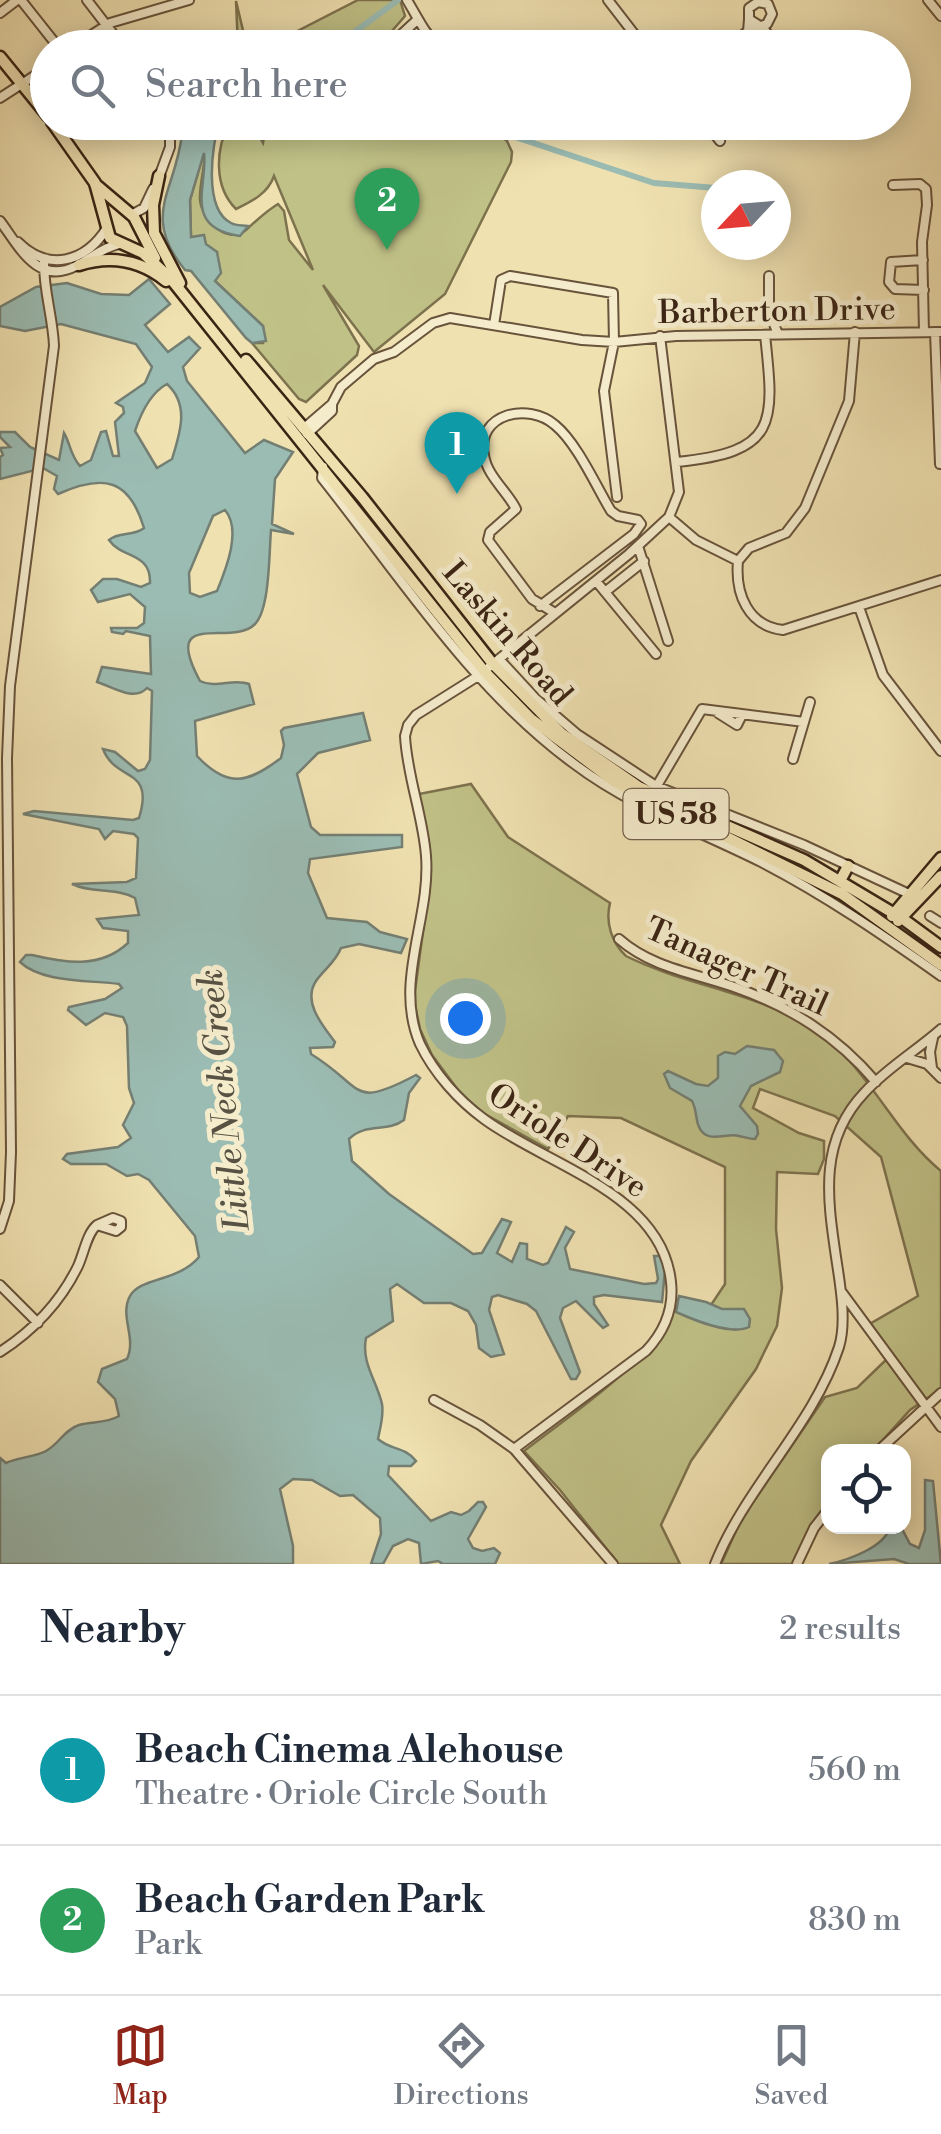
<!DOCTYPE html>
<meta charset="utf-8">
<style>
:root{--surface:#fff;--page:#f6f6f7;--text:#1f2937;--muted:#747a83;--line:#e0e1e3;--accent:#8f2418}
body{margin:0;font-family:"Libre Bodoni",serif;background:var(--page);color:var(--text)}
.controls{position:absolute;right:30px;bottom:30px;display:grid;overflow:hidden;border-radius:20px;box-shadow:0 5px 25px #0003}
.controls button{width:90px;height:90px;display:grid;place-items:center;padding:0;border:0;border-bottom:2px solid var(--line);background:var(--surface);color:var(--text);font:50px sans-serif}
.compass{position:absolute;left:701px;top:170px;width:90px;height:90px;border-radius:50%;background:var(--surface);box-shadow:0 5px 25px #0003;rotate:244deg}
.you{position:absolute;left:465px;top:1018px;width:35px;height:35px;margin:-25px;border:8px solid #fff;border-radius:50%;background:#1a73e8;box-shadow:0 0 0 15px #1a73e833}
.badge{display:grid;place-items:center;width:65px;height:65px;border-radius:50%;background:var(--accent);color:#fff;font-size:32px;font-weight:700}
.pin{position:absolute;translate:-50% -82px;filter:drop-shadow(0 2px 5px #0008)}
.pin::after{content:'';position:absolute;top:52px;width:35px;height:30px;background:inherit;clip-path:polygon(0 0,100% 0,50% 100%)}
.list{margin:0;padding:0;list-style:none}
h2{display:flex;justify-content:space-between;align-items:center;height:130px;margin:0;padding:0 40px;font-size:42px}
h2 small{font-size:32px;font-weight:400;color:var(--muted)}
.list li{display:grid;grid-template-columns:65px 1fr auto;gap:30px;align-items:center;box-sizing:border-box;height:150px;padding:0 40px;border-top:2px solid var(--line)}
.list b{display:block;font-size:38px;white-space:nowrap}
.list p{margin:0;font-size:32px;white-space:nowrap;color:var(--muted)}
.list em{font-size:32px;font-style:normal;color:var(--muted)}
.icon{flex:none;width:55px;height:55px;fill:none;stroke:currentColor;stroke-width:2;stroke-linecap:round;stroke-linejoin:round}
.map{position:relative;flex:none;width:941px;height:1564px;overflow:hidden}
.search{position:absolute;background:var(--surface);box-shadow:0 5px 25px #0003;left:30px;right:30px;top:30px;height:110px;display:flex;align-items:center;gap:25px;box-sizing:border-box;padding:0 35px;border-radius:55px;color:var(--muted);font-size:38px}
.sheet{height:430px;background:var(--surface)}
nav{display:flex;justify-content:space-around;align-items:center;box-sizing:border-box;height:140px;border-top:2px solid var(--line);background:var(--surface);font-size:28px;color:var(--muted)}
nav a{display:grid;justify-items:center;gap:5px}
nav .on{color:var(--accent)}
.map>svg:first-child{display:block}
.green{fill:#c0c187;stroke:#7d724e;stroke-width:2.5}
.water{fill:#9bbcb3;stroke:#747f73;stroke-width:2.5;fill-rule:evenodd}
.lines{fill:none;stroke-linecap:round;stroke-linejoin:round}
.canal{stroke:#9bbcb3;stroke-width:6}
.minor-casing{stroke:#68533b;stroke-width:12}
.major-casing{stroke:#3a2414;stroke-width:15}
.minor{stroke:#f5eccc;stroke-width:8}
.major{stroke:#f0e1b1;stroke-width:10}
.labels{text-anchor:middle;stroke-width:10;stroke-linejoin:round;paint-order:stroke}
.shield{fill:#f5eccc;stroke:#72604b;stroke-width:2.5}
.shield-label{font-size:30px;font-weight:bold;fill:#3a2414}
.street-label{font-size:32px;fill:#3a2414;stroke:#f5eccc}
.water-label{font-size:35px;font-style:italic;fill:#575244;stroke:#f5eccc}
</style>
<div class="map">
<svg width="941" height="1564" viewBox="0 0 941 1564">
<rect width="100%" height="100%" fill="#f0e1b1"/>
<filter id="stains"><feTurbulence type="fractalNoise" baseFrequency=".002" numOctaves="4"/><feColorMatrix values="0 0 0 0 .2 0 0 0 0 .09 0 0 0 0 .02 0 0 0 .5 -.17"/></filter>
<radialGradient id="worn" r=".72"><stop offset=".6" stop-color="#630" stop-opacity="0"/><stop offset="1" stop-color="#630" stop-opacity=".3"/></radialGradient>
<path class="green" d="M358 0H400L405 16 378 47H238L236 1 246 43 272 44Z
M229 123H252L263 143 264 138 283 123H467L496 133 507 141 512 152 511 162 445 294 374 352 323 285 359 346 357 355 306 402 299 399 252 343H263V326L215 281 217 252 191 237 190 200 204 152C206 166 199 184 200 200 202 219 227 246 246 230 257 220 265 212 278 204L284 211 289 240 313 270 274 176C268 193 253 201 236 209 213 186 216 149 229 123Z
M471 784 508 837 610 903C605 923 612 943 626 956 686 986 757 992 813 1029 868 1065 891 1130 941 1171V1389L910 1410 873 1451 828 1452V1503L812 1524 792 1564H721L741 1520 825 1397 857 1388 890 1356 868 1325 918 1296 881 1157 835 1116 760 1089 753 1108 799 1133 824 1141V1159L818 1174 777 1172 776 1229 782 1288 777 1326 756 1369 691 1461 661 1525 680 1564H607L613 1557 560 1490 524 1451C572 1413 659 1359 676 1299L709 1308 725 1284V1167L621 1118 568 1116 548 1149 483 1113 461 1094 432 1055 420 1029 415 1005V991L431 871 419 794Z"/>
<path class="water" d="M193 123H219C212 146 203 209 231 223 236 226 242 225 248 226L240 236C182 228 208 186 204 153L190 200 191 237 204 235 206 244 217 252 221 273 215 281 263 326 266 341 252 343 246 338 191 271 185 270C140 215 176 191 182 134L188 132Z
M149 279 170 304 145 325 168 352 189 337 200 348 183 367 187 381 245 453 264 440 293 452 275 479 272 524 294 534 271 530C269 553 270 609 255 624 232 648 160 607 200 681 216 689 233 678 249 684L254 704 195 721 197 756C228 789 248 783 281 758L284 745 281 731 284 728 363 713 370 740 318 753 297 774 311 827 320 835H402V847L310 859 308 873 327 918 367 922 380 932 407 939 401 953 359 944 341 948C335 963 324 969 316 981 302 1002 323 1026 335 1042L333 1047 310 1048 311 1054C366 1088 350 1110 416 1075L420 1078 409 1093 404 1120C387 1133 366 1122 349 1139L352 1161 389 1194 473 1254 482 1253 502 1219 511 1222 497 1253 512 1262 520 1243 527 1244V1259L543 1265 548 1263 566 1227 574 1232 565 1248 570 1269 644 1284 656 1283 658 1279 654 1256H661L665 1270 662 1302 604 1295 594 1297V1304L608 1325 603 1328 576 1301 563 1308 560 1318 580 1372 576 1379H571L536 1311 527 1304 498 1295 492 1297 489 1310 504 1354 491 1357 479 1348 476 1325 468 1311 451 1303H424L397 1284 390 1289 393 1321 366 1338C361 1363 377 1381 382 1404 384 1416 380 1428 378 1439 390 1450 406 1447 416 1461L411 1466H389L388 1475 431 1521 451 1512 461 1515 469 1511 478 1502H483L486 1507 468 1539 473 1548 482 1551 494 1548 500 1553 495 1564H443L438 1561 421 1564 419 1543 408 1539 393 1546 383 1564H371L381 1534 380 1518 353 1495 340 1496 312 1480 293 1479 280 1489 293 1546V1564H0V1458L6 1463C19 1457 35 1457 46 1451 59 1444 64 1430 79 1425 93 1421 105 1424 119 1416L115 1399 98 1382 102 1369 127 1359C137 1338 119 1316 130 1296 141 1277 178 1282 199 1257L195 1236 149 1180 138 1174 127 1176 106 1164H71L63 1159 67 1154 118 1147 131 1138 123 1125 134 1103 129 1088 127 1026 123 1017 105 1013 86 1025 68 1010 69 1007 105 999 122 988 119 984C90 980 42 983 20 962L26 955H32C66 963 100 969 128 943V931L103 928 97 919 139 915 135 898C115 887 93 894 72 884L127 882 136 878 138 838 134 834 113 831 105 839 99 829 23 814 34 811 133 820 139 818C155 766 116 783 103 749L115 752 138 771 145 769 150 760 152 691 147 688C134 702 113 687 97 682L102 667 151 674 150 636 126 631 123 634 112 632 111 628H137L144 623 145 607 130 594 98 602 91 590 103 579H117L141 587 150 583C151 552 122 559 109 540 119 531 133 537 144 528 129 478 103 474 58 494L54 489 57 476 43 468 0 479V457L3 455 0 448 10 447 0 437V432H15L30 447 59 460 64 433C70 443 71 457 80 466L91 460 101 432 106 431 113 456H119L115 422 124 413 123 407 116 403 145 383 152 367 136 344 61 324 25 331 0 326V307L36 287 67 283 101 294 129 295ZM167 384C190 405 180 433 172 459L157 468 135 431C141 413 150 393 167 384ZM225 510C242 530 226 569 217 591L200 597 190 593 189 573 213 516Z
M747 1046 774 1050 783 1061 780 1072 751 1086 740 1106 757 1126 758 1134 755 1139C750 1139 744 1137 739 1136 727 1132 707 1145 699 1127 695 1118 697 1110 692 1101L670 1088 664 1074 668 1071 696 1084 708 1086 718 1078V1056L725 1052 735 1054Z
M679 1296 706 1302 722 1309H744L750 1319 749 1327C731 1336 694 1320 676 1312Z
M925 1480 933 1481 941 1564H909L894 1559 829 1564C848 1560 885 1547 890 1527L902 1529 910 1544 919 1548 925 1530Z"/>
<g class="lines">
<path class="canal" d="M333 48 398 0
M470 122 654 183 716 188"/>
<g class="minor-casing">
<path id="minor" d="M21 0 59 48
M87 0 124 48
M407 0C436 49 425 41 483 48
M608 0 645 48
M928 0 941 16
M0 13 17 0
M749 19 748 31 767 24 772 14 768 4 758 2 749 8V19L760 26
M762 26 777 48
M71 48 110 23 189 0
M405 48 392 43 417 20
M727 48 748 31
M0 98 48 67
M705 122 720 141
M836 122 840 128
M159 177 170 147V122
M893 185 920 184 926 189 927 205 922 242 924 332
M131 215 144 208 153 189
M0 221C19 246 37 286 76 266 91 259 101 248 119 244
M18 242C48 272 85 263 107 228
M923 260 891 262 889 282 895 289 924 290
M769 276V312L778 334
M494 325 501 280 510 276 613 293 614 342 604 391 617 497
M935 332 940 464
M332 404 341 387 374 359 394 352 433 323 450 318 582 340 614 342 676 336 941 332
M303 429 332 404V411L307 434
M677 462C777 452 775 425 765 335
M323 467 322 478C400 576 471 688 573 763 631 807 697 830 761 862 825 895 883 935 941 976
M669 517 696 540 738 561
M638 546 668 641
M738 561 749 548 786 533 805 508 849 401 855 332
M738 561C735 594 748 626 783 630L941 580
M596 581 656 654
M605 592 644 561
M540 606 634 534 641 524 638 520 618 516 611 511C596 486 577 443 555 425 529 402 476 413 484 455 487 476 507 491 516 509L490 532 488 540 532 599 555 613
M859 607 883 675 941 751
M499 659 535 698 577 734 656 786 804 845 909 894
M718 713 737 725 742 715
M793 759 810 702
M655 789 702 709 804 722
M930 916 941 923
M619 939C652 968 694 973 734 987 791 1007 837 1036 876 1082
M907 1058 927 1064 941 1078
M932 1068 930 1052 933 1038
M113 1218 121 1221V1227L116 1231 97 1225Z
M0 1229 9 1201 11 1152 7 758 10 686 54 346C53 317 43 289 44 260
M0 1285 38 1323
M841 1291 941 1427
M0 1352C34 1330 60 1303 78 1266 84 1253 87 1233 97 1225
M434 1400 480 1425 514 1449 613 1564
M514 1449 646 1351C664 1332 674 1309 671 1282 662 1193 546 1165 484 1119 458 1100 434 1073 420 1044 393 982 431 919 426 856 423 816 407 776 405 736L408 725 416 715 478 676 629 554 669 517 679 492 660 336
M877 1452 941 1393
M715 1564C746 1486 813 1426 839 1347 847 1321 840 1284 836 1257 827 1196 819 1140 865 1092 887 1068 916 1051 941 1029
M797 1564 814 1528 828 1510"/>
</g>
<g class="major-casing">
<path id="major" d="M0 57 48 116
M52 122 95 183 110 238 143 253 171 279 484 671 531 719 615 782 842 894 941 965
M159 176 153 205 154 233 180 283
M95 184 134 217 155 258
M79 265C111 255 140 260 166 281
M246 360 362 497 493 664 561 733 639 787 804 860 903 919 941 947
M840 881 848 866
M892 916 941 858
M898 921 941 876"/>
</g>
<use href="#minor" class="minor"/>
<use href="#major" class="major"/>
</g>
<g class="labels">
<rect class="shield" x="623.5" y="789" width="105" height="50" rx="8"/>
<g class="shield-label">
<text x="676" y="824">US 58</text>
</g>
<g class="street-label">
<text transform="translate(777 310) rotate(-1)" y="11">Barberton Drive</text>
<text transform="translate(508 633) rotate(49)" y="11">Laskin Road</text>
<text transform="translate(737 966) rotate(24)" y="11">Tanager Trail</text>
<text transform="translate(568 1140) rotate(33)" y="11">Oriole Drive</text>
</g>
<g class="water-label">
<text transform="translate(223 1100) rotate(-96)" y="12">Little Neck Creek</text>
</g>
</g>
<rect width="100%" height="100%" filter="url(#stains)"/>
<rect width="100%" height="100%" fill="url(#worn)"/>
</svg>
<div class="controls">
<button><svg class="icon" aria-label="locate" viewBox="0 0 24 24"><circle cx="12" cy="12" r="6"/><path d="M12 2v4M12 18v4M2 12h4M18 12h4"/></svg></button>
</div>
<svg class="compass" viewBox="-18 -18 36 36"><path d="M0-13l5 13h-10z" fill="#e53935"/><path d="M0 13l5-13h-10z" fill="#747a83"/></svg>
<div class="you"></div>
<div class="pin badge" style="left:457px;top:494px;background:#0f9aa8">1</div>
<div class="pin badge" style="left:387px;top:250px;background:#2e9e5b">2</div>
<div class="search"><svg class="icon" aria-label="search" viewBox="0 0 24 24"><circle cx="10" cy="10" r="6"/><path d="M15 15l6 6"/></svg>Search here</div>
</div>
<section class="sheet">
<h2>Nearby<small>2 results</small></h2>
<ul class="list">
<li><span class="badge" style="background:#0f9aa8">1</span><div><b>Beach Cinema Alehouse</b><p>Theatre · Oriole Circle South</p></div><em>560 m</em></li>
<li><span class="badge" style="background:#2e9e5b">2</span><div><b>Beach Garden Park</b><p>Park</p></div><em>830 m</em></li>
</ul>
</section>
<nav>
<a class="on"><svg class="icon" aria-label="map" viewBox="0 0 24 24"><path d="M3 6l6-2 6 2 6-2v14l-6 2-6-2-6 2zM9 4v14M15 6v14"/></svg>Map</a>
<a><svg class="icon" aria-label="directions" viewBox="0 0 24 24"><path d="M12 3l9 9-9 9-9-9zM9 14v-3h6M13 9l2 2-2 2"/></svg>Directions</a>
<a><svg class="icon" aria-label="saved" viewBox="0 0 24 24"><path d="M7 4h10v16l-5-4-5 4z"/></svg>Saved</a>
</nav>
